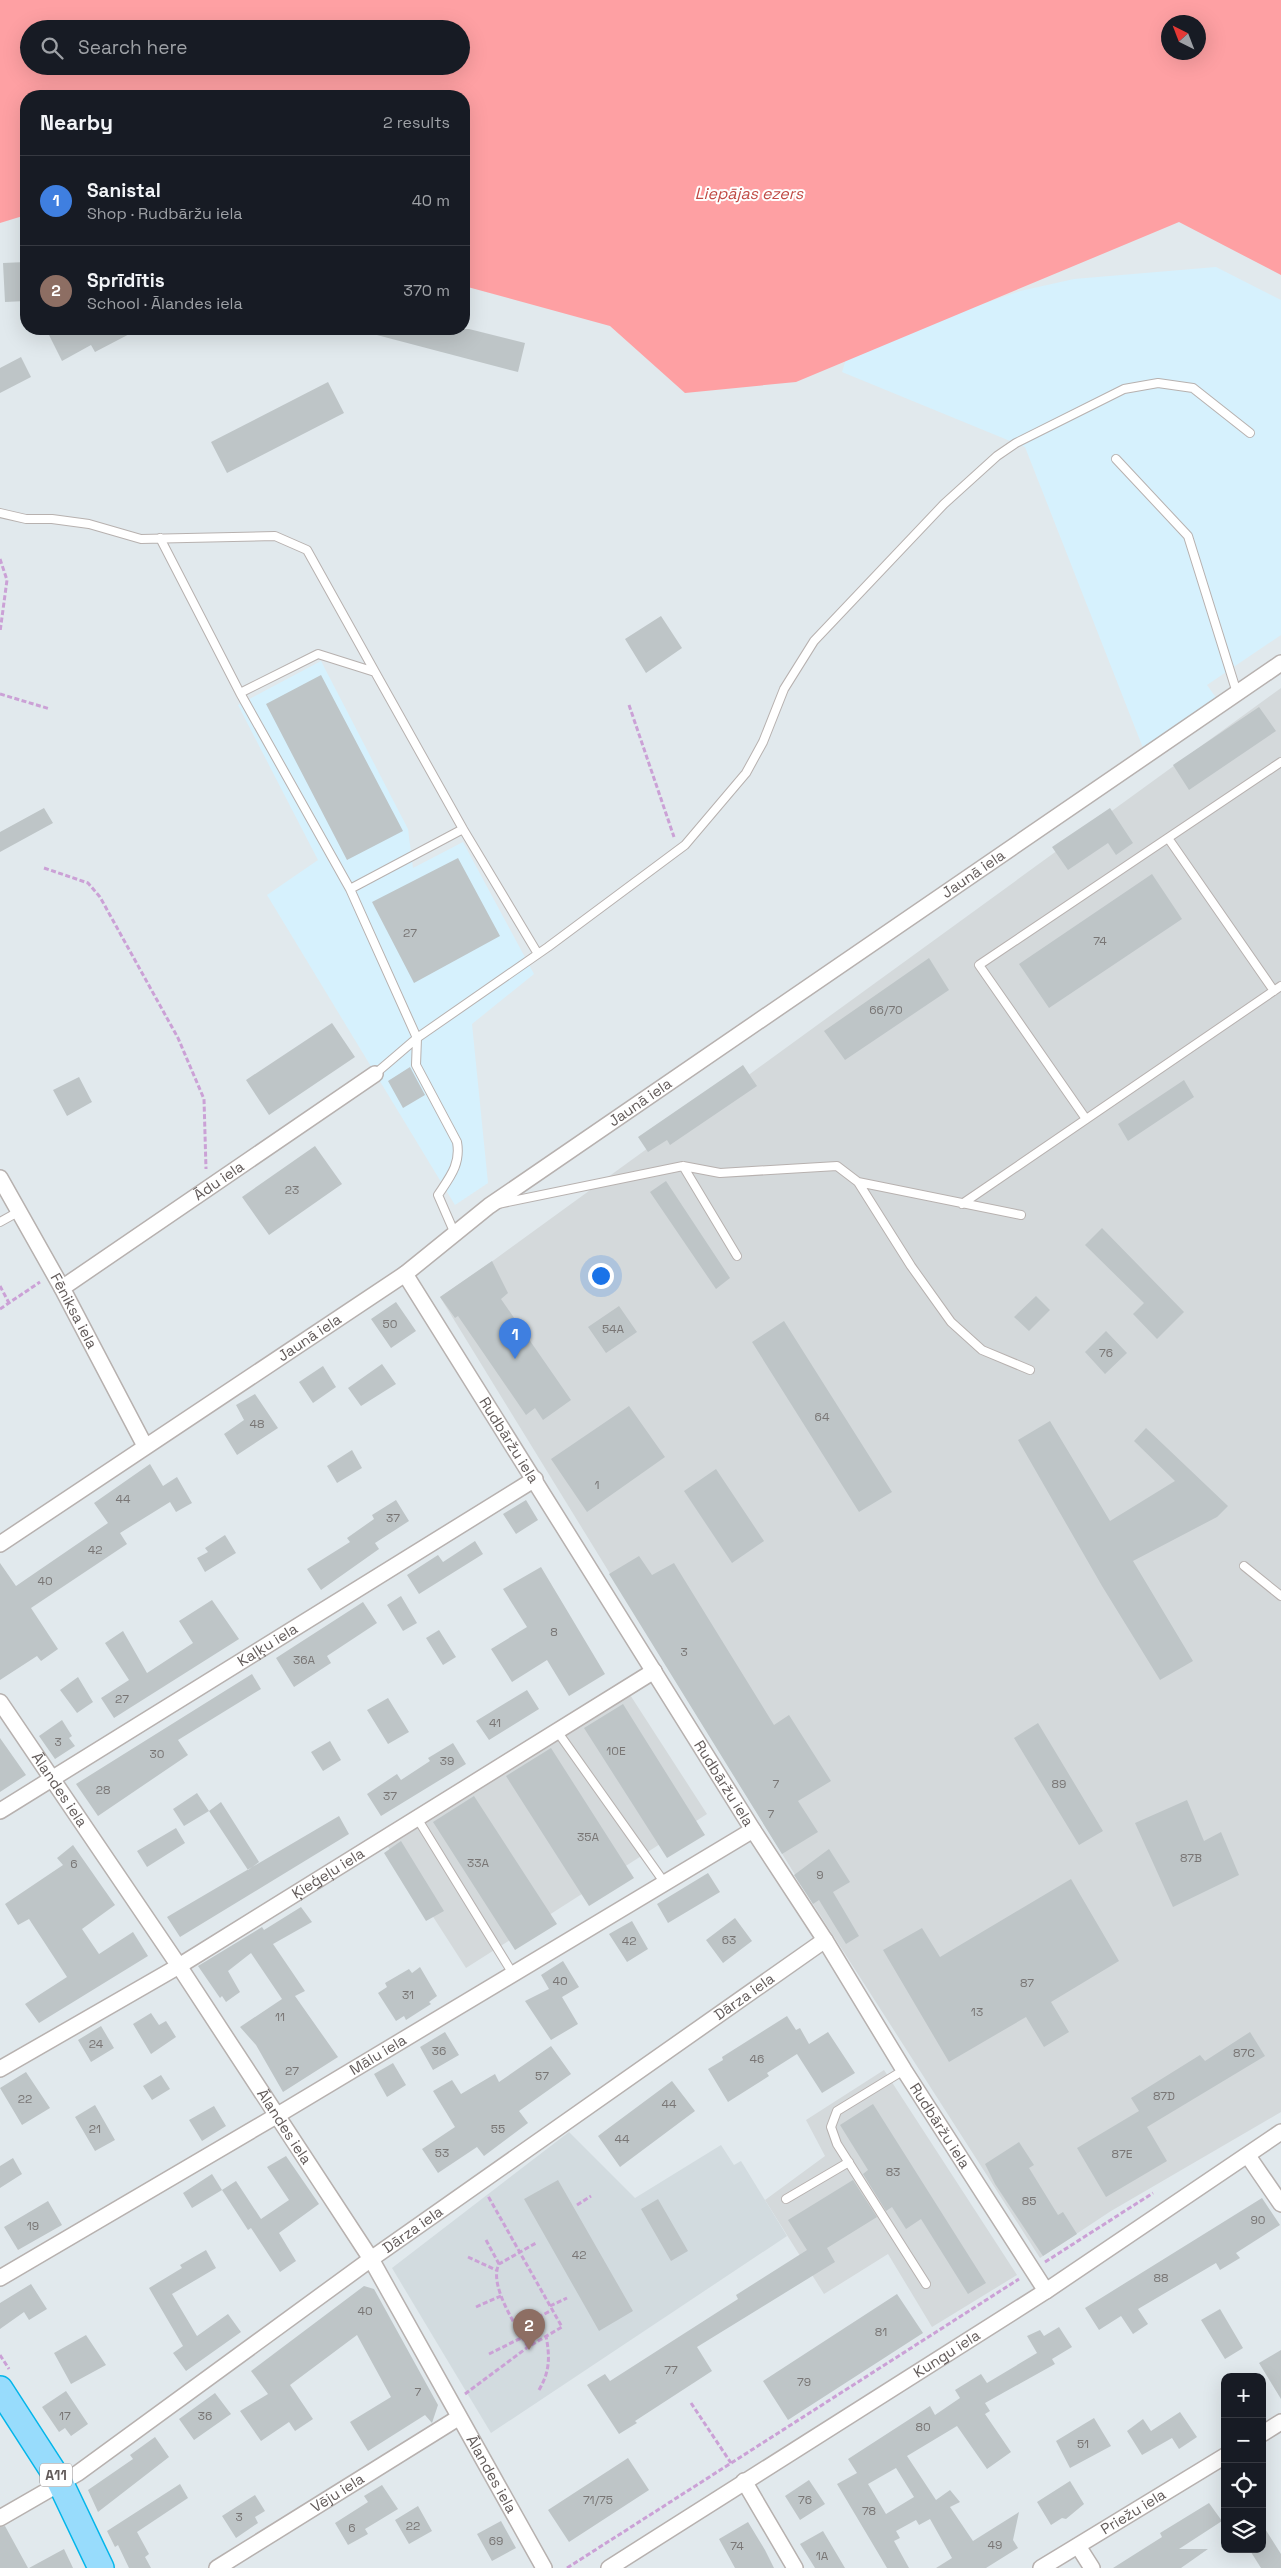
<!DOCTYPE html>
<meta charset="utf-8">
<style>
:root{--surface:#171b24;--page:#20242c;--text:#f1f3f6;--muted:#9ea1a6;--line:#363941;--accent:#2ee6a0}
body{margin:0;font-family:"Space Grotesk",sans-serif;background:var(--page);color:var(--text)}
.controls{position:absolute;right:15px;bottom:15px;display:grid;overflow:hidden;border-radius:10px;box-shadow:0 5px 20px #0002}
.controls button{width:45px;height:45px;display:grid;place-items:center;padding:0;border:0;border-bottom:1px solid var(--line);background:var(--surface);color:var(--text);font:25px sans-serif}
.compass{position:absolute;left:1161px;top:15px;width:45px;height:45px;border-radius:50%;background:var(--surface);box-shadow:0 5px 20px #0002;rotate:318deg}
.you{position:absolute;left:600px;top:1275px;width:18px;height:18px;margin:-12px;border:4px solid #fff;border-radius:50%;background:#1a73e8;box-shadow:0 0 0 8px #1a73e833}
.badge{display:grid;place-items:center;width:32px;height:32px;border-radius:50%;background:var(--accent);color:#fff;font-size:16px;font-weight:700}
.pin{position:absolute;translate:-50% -41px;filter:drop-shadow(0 1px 2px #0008)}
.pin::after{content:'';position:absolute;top:26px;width:18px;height:15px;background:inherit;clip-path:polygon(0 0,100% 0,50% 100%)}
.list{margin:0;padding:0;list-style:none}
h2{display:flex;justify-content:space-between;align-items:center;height:65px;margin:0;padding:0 20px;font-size:21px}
h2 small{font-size:16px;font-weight:400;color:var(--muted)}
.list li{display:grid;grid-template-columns:32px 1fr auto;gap:15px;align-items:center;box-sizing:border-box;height:90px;padding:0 20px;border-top:1px solid var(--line)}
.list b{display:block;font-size:19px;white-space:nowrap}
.list p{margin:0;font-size:16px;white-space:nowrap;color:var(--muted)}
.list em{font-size:16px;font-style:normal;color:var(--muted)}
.icon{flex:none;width:28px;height:28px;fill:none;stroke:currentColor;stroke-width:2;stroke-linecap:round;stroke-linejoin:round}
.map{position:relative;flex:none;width:1281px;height:2568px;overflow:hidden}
.search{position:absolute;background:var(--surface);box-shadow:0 5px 20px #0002;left:20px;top:20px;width:450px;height:55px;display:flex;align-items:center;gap:12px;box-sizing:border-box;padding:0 18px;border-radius:28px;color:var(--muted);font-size:19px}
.panel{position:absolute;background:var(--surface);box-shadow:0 5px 20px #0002;left:20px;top:90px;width:450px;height:245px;border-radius:20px}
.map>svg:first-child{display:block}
.commercial{fill:#d6f1fd}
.industrial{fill:#d4d9db}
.education{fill:#d2dbdf}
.water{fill:#fea0a3;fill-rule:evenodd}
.building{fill:#bec5c7;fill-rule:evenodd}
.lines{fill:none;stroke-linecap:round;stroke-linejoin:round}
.service-casing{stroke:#b7b1af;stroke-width:10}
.minor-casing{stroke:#b7b1af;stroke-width:18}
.trunk-casing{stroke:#04b6ea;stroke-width:28}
.path{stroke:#cba1d6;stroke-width:3;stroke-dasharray:5 2.5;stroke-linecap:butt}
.service{stroke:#fff;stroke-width:8}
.minor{stroke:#fff;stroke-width:15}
.trunk{stroke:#98dcfc;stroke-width:25}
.labels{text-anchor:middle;stroke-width:4;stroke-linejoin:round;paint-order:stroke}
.number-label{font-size:12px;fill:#797675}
.shield{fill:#fff;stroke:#918c8c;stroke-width:1}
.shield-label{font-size:14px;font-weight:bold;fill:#625b5a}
.street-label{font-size:15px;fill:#625b5a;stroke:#fff}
.water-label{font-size:16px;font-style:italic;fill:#c04a44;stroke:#fff}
</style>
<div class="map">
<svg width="1281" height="2568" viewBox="0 0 1281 2568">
<rect width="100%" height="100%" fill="#e1e9ed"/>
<path class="commercial" d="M1216 267 1281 300V635L1207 685 1217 699 1143 748 1025 447 842 372 849 350 1020 291 1074 279Z
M321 661 408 829 413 868 463 842 534 974 472 1024 488 1183 455 1205 267 895 318 860 238 705Z"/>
<path class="industrial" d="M1281 688V2112L1111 2211 1040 2258 813 1904 440 1297 494 1260Z
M625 1687 707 1814 466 1968 385 1842Z
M884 2070 1017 2275 932 2327 888 2254 824 2294 765 2200 825 2156 806 2120Z"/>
<path class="education" d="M569 2132 635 2198 721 2145 734 2165 741 2161 787 2236 491 2433 392 2268Z"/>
<path class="water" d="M0 0H1281V275L1179 222 796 382 685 393 610 326 464 286V96H26V215L0 223ZM1168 22H1198V52H1168ZM29 29H461V66H29Z"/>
<path class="building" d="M26 262V301L5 302 3 263Z
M59 329H139L95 352 91 345 62 361 49 335Z
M374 329H469L525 343 518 372 373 334Z
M21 357 31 377 0 393V368Z
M328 382 344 413 227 473 211 442Z
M661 616 682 648 646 673 625 639Z
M321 675 403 831 347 860 266 704Z
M1259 707 1276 731 1189 790 1173 765Z
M44 808 53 823 0 852V832Z
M1110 808 1133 843 1116 855 1108 843 1068 870 1052 847Z
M458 858 500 936 414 983 372 902Z
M1152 874 1182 919 1049 1008 1019 964Z
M929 958 949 990 845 1060 824 1031Z
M332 1023 355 1057 269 1115 246 1080Z
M743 1065 757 1086 670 1145 667 1140 648 1152 638 1137Z
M410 1067 425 1095 403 1108 388 1081Z
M79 1077 92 1102 67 1116 53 1090Z
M1184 1080 1194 1097 1128 1141 1118 1124Z
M315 1146 342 1184 269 1235 242 1197Z
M666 1181 730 1278 716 1289 650 1192Z
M1102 1228 1184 1312 1157 1339 1133 1314 1144 1303 1085 1245Z
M492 1261 508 1293 501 1299 571 1400 543 1420 535 1408 526 1415 458 1316 455 1318 440 1297Z
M1036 1296 1050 1310 1029 1331 1014 1317Z
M396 1302 416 1331 391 1348 371 1319Z
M619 1306 637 1332 606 1353 588 1327Z
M784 1321 892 1492 859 1512 752 1342Z
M1106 1331 1127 1353 1105 1374 1085 1352Z
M382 1364 396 1384 361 1406 348 1388Z
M323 1366 336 1387 313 1403 299 1382Z
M255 1394 278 1428 237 1455 224 1434 244 1420 236 1405Z
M629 1406 665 1457 587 1512 551 1459Z
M1050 1421 1110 1521 1175 1481 1134 1441 1146 1428 1228 1506 1217 1517 1133 1561 1193 1661 1160 1680 1102 1586 1018 1440Z
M352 1450 362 1468 337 1483 327 1466Z
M150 1464 163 1486 177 1477 192 1503 176 1512 170 1502 120 1533 127 1544 31 1608 58 1649 41 1661 37 1656 0 1680V1563L16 1586 108 1523 94 1503Z
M716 1469 764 1541 732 1563 684 1491Z
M396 1500 409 1521 375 1543 379 1549 321 1590 307 1569 350 1542 347 1538 374 1519 372 1515Z
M526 1500 538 1520 516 1534 503 1514Z
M225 1535 236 1553 205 1572 197 1558 208 1552 205 1548Z
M475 1541 483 1554 419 1594 407 1575 438 1555 443 1562Z
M639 1556 652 1575 674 1563 774 1725 789 1715 831 1781 798 1801 818 1832 782 1854 609 1574Z
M541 1567 605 1674 569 1696 547 1660 512 1682 491 1649 527 1627 503 1589Z
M401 1596 417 1623 403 1631 387 1605Z
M212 1600 239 1639 114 1718 101 1698 129 1680 105 1643 123 1631 147 1673 193 1643 179 1621Z
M363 1602 377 1623 327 1656 331 1663 294 1687 276 1658Z
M439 1630 456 1657 443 1665 426 1638Z
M252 1674 261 1689 178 1740 188 1755 98 1816 76 1784Z
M78 1677 93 1702 77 1713 60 1690Z
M527 1690 539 1709 489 1740 476 1721Z
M388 1698 409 1732 388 1744 367 1710Z
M623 1704 705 1835 667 1858 584 1728Z
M62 1720 72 1736 69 1738 75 1746 55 1759 39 1736Z
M1038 1723 1103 1831 1079 1845 1014 1738Z
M0 1738 26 1775 0 1792Z
M330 1741 341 1760 323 1771 311 1752Z
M453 1743 466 1764 381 1816 367 1794 397 1774 401 1780 430 1761 428 1758Z
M551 1748 634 1878 589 1906 506 1776Z
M197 1793 209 1811 184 1826 173 1809Z
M474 1796 557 1924 515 1950 433 1822Z
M1187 1800 1204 1841 1221 1832 1239 1875 1173 1907 1135 1823Z
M221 1802 259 1862 248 1870 209 1811Z
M339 1816 349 1834 180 1937 167 1917Z
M176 1828 185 1843 147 1867 137 1851Z
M401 1841 444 1911 426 1921 384 1853Z
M73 1845 115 1905 82 1929 99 1954 133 1932 148 1956 39 2023 25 2004 67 1977 29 1919 18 1925 5 1904 63 1865 57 1858Z
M829 1849 850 1882 833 1892 859 1936 846 1944 819 1900 813 1904 794 1875Z
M708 1873 720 1892 668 1923 657 1904Z
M1071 1879 1119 1961 1051 2002 1069 2032 1044 2047 1026 2017 949 2062 883 1950 922 1928 940 1957Z
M301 1907 312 1922 273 1944 305 1991 295 1996 338 2057 283 2092 256 2045 240 2027 282 1999 251 1953 228 1971 240 1992 226 2002 222 1996 220 1998 198 1966 262 1927 264 1930Z
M735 1918 752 1941 723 1963 706 1940Z
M632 1921 648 1949 627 1962 609 1934Z
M563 1961 579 1987 562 1997 578 2024 551 2040 525 2001 549 1989 541 1975Z
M420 1967 437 1996 429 2002 431 2004 406 2020 404 2016 396 2021 378 1993 387 1987 385 1983 409 1969 412 1973Z
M151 2013 159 2025 166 2021 176 2037 151 2054 133 2024Z
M787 2016 796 2030 800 2028 809 2044 828 2032 855 2073 822 2093 797 2054 767 2073 769 2076 728 2102 708 2069 723 2060 722 2057Z
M101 2026 114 2048 91 2062 78 2040Z
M445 2032 459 2055 433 2070 420 2047Z
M1250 2032 1265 2056 1147 2127 1167 2161 1106 2197 1077 2148 1139 2111 1131 2098 1200 2055 1205 2061Z
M551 2046 571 2074 519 2111 528 2123 484 2156 477 2147 438 2173 422 2149 455 2127 433 2091 452 2080 461 2094 495 2074 499 2082Z
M393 2063 406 2085 387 2097 374 2074Z
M26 2072 50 2108 22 2125 0 2088Z
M161 2075 170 2089 152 2100 143 2086Z
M672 2081 695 2111 620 2167 598 2136Z
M873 2104 986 2283 968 2294 921 2219 906 2229 892 2207 886 2211 863 2174 868 2170 840 2125Z
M95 2105 115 2140 95 2151 75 2117Z
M214 2106 226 2126 202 2141 189 2120Z
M1019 2142 1034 2165 1029 2168 1058 2215 1063 2212 1077 2234 1043 2256 995 2184 985 2164Z
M286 2156 319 2204 279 2233 296 2261 280 2272 251 2228 248 2230 222 2190 236 2181 261 2219 289 2200 267 2167Z
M13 2158 22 2174 0 2188V2166Z
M212 2174 222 2190 192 2208 183 2193Z
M558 2180 633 2311 599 2331 524 2199Z
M853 2180 877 2217 827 2248 835 2262 697 2347 712 2371 635 2421 637 2423 619 2434 587 2385 605 2374 610 2381 738 2299 736 2295 807 2250 788 2220Z
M1262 2198 1280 2225 1236 2253 1240 2258 1220 2270 1216 2263 1138 2309 1148 2324 1133 2334 1121 2316 1099 2330 1085 2308Z
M658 2199 688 2251 671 2261 641 2209Z
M48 2201 62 2225 18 2250 4 2227Z
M206 2250 216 2268 172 2294 197 2336 228 2314 241 2332 186 2371 173 2353 183 2346 149 2288 182 2268 180 2265Z
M31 2284 47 2309 29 2320 24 2312 0 2329V2303Z
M364 2286 374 2289 438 2405 432 2423 425 2415 368 2451 350 2422 391 2397 357 2335 290 2385 313 2419 295 2431 289 2422 261 2441 240 2411 268 2394 251 2371Z
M897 2294 923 2333 788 2420 763 2381Z
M1220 2309 1243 2348 1225 2359 1201 2320Z
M1059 2327 1072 2347 1052 2359 1055 2364 985 2403 990 2411 985 2414 1011 2452 987 2469 957 2426 907 2456 936 2500 950 2490 960 2502 950 2507 973 2541 1019 2512 1013 2540 1018 2548 986 2568H936L952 2558 930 2519 919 2525 916 2520 896 2531 900 2538 894 2541 909 2568H887L837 2484 857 2473 848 2459 930 2406 935 2415 960 2398 955 2390 981 2374 987 2383 1037 2353 1027 2336 1040 2330 1044 2336ZM896 2468 914 2497 886 2514 868 2484Z
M86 2335 106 2365 71 2384 54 2353Z
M1281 2350V2399L1259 2363Z
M66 2391 88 2424 71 2436 65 2428 59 2432 42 2407Z
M215 2393 231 2414 194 2440 179 2419Z
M1180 2412 1197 2437 1179 2449 1172 2438 1142 2455 1127 2431 1143 2419 1151 2431Z
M1094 2418 1111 2446 1070 2468 1056 2441Z
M155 2437 169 2457 98 2512 88 2490 133 2459 130 2455Z
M628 2458 649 2490 569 2542 548 2510Z
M809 2480 825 2504 800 2520 785 2496Z
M1070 2481 1084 2504 1066 2519 1062 2518 1051 2525 1037 2502Z
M180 2484 188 2498 137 2532 149 2554 145 2557 151 2568H129L118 2545 115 2547 107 2531Z
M382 2485 398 2509 365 2529 368 2534 348 2545 335 2523 368 2502 364 2496Z
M255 2495 265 2511 255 2517 258 2523 236 2538 222 2516Z
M1209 2503 1222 2521 1179 2549H1208L1181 2568H1113L1162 2537 1160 2533Z
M418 2506 432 2531 409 2544 395 2520Z
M501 2521 516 2548 492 2561 477 2534Z
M748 2522 765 2550 774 2568H735L719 2539Z
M1262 2524 1281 2554V2568H1261L1249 2549H1262Z
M5 2526 28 2568H0V2527Z
M823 2531 845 2568H815L800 2544Z
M64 2549 73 2568H29Z"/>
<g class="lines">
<g class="service-casing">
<path id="service" d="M1116 459 1188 536 1237 693
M0 513 26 519H52L89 524 141 539 275 536 307 550 375 672
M160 538 240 693 350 889 417 1038 416 1065 457 1142C461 1164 450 1177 438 1195L455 1234
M240 693 318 654 375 672 463 829 538 954
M1168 838 1274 991
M350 889 463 829
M375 1074 417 1038 548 947 685 845 746 773 763 742 784 689 814 641 944 504 997 456 1016 443 1124 389 1158 383 1193 388 1250 433
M1086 1119 979 965 1281 762
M683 1166 737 1256
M858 1182 1021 1215
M498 1204 683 1166 720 1173 837 1166 858 1182 911 1266 951 1322 982 1350 1030 1370
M962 1204 1281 986
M0 1222 18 1212
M1244 1566 1281 1596
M557 1731 664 1882
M417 1818 513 1974
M904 2070 837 2111 831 2127 837 2144 926 2284
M786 2199 849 2162"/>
</g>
<g class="minor-casing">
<g id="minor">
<path id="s1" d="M0 1178 62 1288 145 1446"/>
<path id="s2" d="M405 1274 753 1830 825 1940 904 2070 1046 2291"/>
<path id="s3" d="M62 1288 375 1074"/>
<path id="s4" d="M0 1544 405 1274 489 1206 1281 663"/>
<path id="s5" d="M0 1702 179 1966 371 2259 544 2568"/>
<path id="s6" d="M0 1811 535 1479"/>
<path id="s7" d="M0 2069 179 1966 654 1671"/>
<path d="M1248 2156 1281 2204"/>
<path id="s8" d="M0 2278 276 2116 753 1830"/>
<path d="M1262 2434 1281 2422"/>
<path d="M744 2481 795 2568"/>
<path id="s9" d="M0 2518 78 2473 371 2259 825 1940"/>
<path d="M1078 2546 1092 2568"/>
<path id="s10" d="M217 2568 458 2418"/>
<path id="s11" d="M609 2568 1046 2291 1281 2132"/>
<path id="s12" d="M1041 2568 1225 2456"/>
</g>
</g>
<g class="trunk-casing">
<path id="trunk" d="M0 2389 60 2482 101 2568"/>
</g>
<path class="path" d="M0 559 7 580 0 632
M0 694 50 709
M629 705 674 837
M44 868 88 883 100 897 178 1038 204 1099 206 1169
M0 1286 9 1303
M0 1309 40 1282
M577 2205 591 2196
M486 2240 499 2264
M468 2257 496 2270
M1045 2262 1153 2193
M550 2306 567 2298
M476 2307 501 2296
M518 2328 552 2310
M528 2347C517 2327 488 2285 499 2264L536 2243
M489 2354 523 2337
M0 2355 9 2369
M539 2390C550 2371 550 2357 546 2336
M465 2394 528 2347 562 2327 488 2196
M691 2403 731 2463
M567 2568 1019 2279"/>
<use href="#service" class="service"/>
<use href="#minor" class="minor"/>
<use href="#trunk" class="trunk"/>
</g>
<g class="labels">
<g class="number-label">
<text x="410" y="937">27</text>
<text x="1100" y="945">74</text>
<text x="886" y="1014">66/70</text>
<text x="292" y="1194">23</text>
<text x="390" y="1328">50</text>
<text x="613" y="1333">54A</text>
<text x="1106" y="1357">76</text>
<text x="822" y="1421">64</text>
<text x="257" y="1428">48</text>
<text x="597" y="1489">1</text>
<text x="123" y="1503">44</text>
<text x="393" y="1522">37</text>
<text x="95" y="1554">42</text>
<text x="45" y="1585">40</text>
<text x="554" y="1636">8</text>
<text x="684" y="1656">3</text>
<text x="304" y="1664">36A</text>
<text x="122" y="1703">27</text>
<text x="495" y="1727">41</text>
<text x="58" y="1746">3</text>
<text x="616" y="1755">10E</text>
<text x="157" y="1758">30</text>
<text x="447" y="1765">39</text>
<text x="776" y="1788">7</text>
<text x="1059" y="1788">89</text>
<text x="103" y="1794">28</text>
<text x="390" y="1800">37</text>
<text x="771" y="1818">7</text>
<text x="588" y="1841">35A</text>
<text x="1191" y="1862">87B</text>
<text x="478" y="1867">33A</text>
<text x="74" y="1868">6</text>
<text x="820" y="1879">9</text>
<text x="729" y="1944">63</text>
<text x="629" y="1945">42</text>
<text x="560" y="1985">40</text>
<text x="1027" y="1987">87</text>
<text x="408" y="1999">31</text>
<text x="977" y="2016">13</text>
<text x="280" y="2021">11</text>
<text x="96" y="2048">24</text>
<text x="439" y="2055">36</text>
<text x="1244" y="2057">87C</text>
<text x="757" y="2063">46</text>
<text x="292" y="2075">27</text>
<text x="542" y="2080">57</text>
<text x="1164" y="2100">87D</text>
<text x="25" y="2103">22</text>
<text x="669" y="2108">44</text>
<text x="95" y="2133">21</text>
<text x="498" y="2133">55</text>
<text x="622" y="2143">44</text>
<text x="442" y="2157">53</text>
<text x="1122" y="2158">87E</text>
<text x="893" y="2176">83</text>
<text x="1029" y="2205">85</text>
<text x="1258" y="2224">90</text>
<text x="33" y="2230">19</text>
<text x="579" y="2259">42</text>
<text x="1161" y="2282">88</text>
<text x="365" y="2315">40</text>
<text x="881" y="2336">81</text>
<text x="671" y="2374">77</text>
<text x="804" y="2386">79</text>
<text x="418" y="2396">7</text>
<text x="65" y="2420">17</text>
<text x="205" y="2420">36</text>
<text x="923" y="2431">80</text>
<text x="1083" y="2448">51</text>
<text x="598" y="2504">71/75</text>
<text x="805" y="2504">76</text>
<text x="869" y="2515">78</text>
<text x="239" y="2521">3</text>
<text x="413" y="2530">22</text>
<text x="352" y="2532">6</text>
<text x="496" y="2545">69</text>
<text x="995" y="2549">49</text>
<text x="737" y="2550">74</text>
<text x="822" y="2560">1A</text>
</g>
<rect class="shield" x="40" y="2463.5" width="32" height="23" rx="4"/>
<g class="shield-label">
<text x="56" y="2480">A11</text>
</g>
<g class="street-label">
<text dy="5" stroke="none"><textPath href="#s4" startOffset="1182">Jaunā iela</textPath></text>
<text dy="5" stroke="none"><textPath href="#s4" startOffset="778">Jaunā iela</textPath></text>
<text dy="5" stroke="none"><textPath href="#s3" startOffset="190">Ādu iela</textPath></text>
<text dy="5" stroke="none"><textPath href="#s1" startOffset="152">Fēniksa iela</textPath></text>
<text dy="5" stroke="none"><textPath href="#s4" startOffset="372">Jaunā iela</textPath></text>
<text dy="5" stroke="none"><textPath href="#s2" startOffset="196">Rudbāržu iela</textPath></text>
<text dy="5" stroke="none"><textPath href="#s6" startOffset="315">Kaļķu iela</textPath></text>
<text dy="5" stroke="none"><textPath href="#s2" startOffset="601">Rudbāržu iela</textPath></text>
<text dy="5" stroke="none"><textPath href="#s5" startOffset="106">Ālandes iela</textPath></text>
<text dy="5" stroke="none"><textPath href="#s7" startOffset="382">Ķieģeļu iela</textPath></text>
<text dy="5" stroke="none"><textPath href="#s9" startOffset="909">Dārza iela</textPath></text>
<text dy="5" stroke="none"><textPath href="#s8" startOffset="439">Mālu iela</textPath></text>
<text dy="5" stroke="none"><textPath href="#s2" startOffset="1006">Rudbāržu iela</textPath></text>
<text dy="5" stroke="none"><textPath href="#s5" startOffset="511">Ālandes iela</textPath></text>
<text dy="5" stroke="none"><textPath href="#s9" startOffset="504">Dārza iela</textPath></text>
<text dy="5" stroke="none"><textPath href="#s11" startOffset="400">Kungu iela</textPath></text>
<text dy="5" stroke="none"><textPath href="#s5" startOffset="916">Ālandes iela</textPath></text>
<text dy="5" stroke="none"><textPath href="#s10" startOffset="142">Vēju iela</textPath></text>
<text dy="5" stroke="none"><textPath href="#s12" startOffset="108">Priežu iela</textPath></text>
</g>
<g class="water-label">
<text x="749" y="199">Liepājas ezers</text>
</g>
</g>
</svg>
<div class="controls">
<button>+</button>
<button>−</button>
<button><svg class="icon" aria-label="locate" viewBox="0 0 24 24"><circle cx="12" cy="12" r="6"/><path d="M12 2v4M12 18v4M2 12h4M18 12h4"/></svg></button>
<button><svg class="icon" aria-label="layers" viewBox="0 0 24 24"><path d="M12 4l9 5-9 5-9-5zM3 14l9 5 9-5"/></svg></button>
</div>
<svg class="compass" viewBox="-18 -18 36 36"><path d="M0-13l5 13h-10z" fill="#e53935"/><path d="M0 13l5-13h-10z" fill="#9ea1a6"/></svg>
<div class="you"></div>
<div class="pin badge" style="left:515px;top:1359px;background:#3f7fe0">1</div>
<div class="pin badge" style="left:529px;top:2350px;background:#8d6e63">2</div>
<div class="search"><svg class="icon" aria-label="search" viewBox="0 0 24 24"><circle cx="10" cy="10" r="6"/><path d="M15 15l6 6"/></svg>Search here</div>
<section class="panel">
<h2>Nearby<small>2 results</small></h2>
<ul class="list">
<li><span class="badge" style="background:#3f7fe0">1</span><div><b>Sanistal</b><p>Shop · Rudbāržu iela</p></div><em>40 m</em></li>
<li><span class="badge" style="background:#8d6e63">2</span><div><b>Sprīdītis</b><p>School · Ālandes iela</p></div><em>370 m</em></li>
</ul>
</section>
</div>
